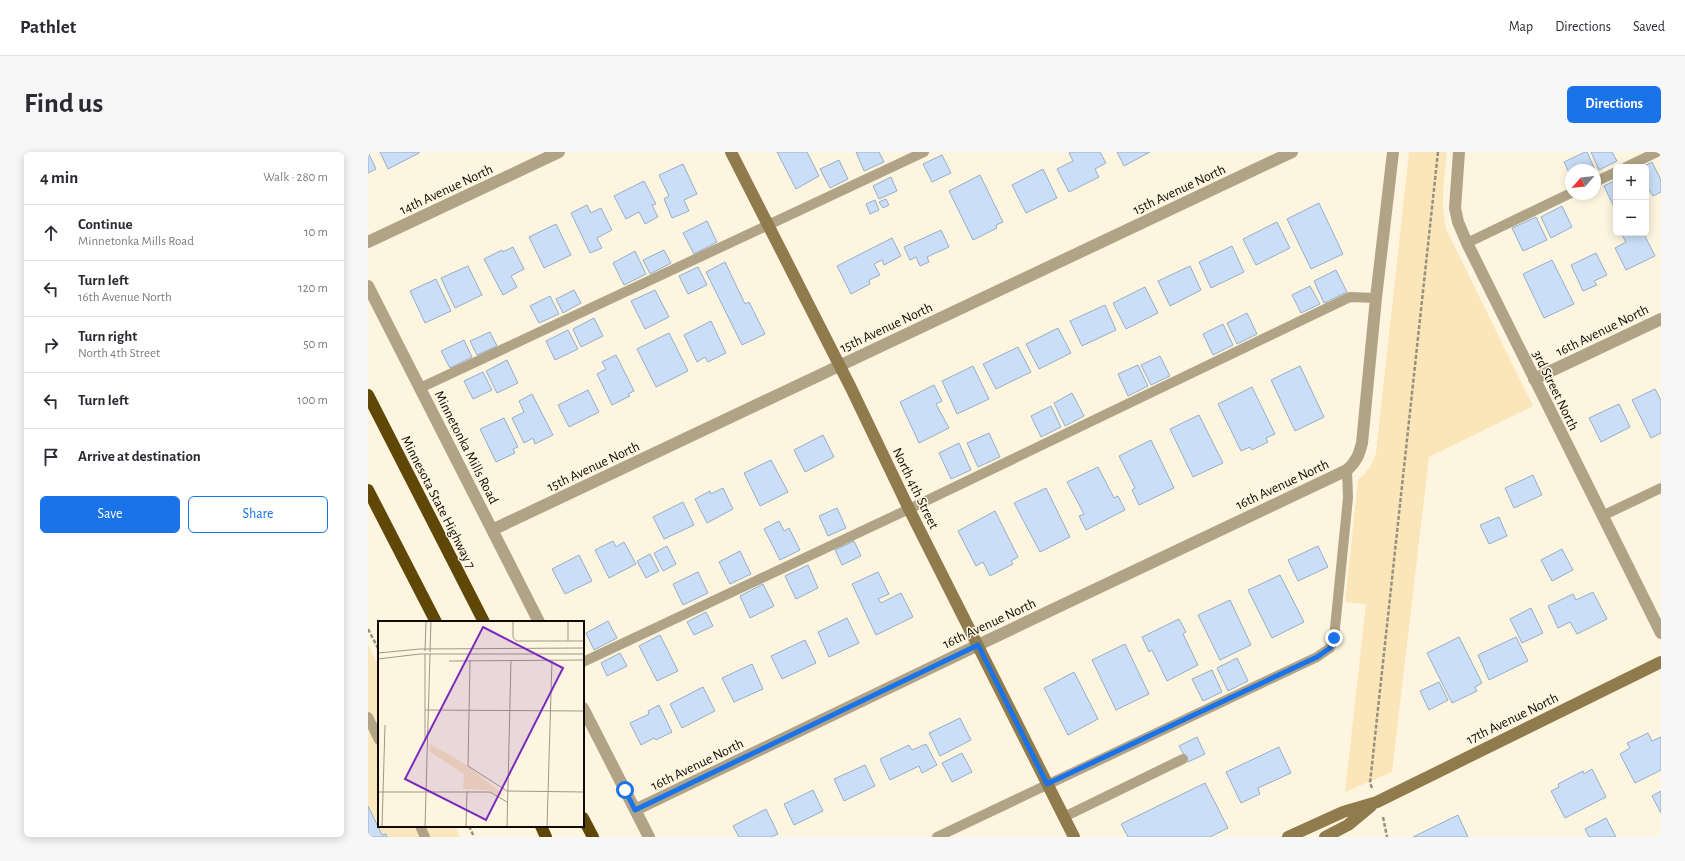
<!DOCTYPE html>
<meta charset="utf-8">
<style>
:root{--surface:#fff;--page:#f7f7f7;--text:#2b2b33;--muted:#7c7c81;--line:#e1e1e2;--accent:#1a73e8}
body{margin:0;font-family:"Alegreya Sans",sans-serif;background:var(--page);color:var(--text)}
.controls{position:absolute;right:12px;top:12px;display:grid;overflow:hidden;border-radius:6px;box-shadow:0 2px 10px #0003}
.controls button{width:36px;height:36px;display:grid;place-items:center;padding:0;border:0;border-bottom:1px solid var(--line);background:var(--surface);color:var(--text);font:20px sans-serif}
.compass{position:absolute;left:1197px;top:12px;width:36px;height:36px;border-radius:50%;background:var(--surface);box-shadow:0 2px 10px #0003;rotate:243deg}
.stop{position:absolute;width:12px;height:12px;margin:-9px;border:3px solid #1a73e8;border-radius:50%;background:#fff}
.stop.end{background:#1a73e8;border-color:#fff;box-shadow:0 1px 4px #0008}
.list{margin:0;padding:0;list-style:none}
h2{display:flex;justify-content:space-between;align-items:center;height:52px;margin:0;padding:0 16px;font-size:17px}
h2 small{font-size:13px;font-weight:400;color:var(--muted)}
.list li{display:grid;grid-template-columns:26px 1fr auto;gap:12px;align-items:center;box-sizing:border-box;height:56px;padding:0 16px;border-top:1px solid var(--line)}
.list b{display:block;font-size:15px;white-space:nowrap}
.list p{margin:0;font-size:13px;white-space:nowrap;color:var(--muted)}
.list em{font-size:13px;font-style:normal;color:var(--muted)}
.actions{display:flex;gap:8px;padding:12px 16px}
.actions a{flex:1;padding:9px 0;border:1px solid var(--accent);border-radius:6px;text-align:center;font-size:14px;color:var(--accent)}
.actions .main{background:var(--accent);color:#fff}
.icon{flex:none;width:22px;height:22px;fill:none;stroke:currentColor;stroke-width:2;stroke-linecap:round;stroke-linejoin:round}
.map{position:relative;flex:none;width:1293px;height:685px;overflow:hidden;border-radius:6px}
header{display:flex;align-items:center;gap:24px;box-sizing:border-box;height:56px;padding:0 20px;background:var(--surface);border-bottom:1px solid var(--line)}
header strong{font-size:19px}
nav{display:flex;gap:22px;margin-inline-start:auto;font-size:14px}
.intro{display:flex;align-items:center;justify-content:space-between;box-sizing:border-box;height:96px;padding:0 24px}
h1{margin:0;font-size:28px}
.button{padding:10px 18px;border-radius:6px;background:var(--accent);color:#fff;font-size:14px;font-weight:700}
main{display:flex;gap:24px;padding:0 24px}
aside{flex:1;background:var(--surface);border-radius:6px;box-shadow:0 2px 10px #0003}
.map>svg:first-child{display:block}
.built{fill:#fae7bd}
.green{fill:#fae6b9}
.building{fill:#cadff7;stroke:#96aec9}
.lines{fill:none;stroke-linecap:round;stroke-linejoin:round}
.path{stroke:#979080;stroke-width:2.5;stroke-dasharray:4 2;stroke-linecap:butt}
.lane{stroke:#b1a385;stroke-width:10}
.street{stroke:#b1a385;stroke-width:12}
.secondary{stroke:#907b4d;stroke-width:12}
.highway{stroke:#5f4707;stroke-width:12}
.route{stroke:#1a73e8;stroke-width:5}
.labels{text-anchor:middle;stroke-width:3;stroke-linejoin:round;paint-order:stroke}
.street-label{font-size:14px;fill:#100b02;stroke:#fef5e0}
.inset-road{fill:none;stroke:#9f9787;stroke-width:1}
.view{fill:#7b2cbf;fill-opacity:0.15;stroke:#7b2cbf;stroke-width:2}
.inset-edge{fill:none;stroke:#100b02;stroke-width:2}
</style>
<header>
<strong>Pathlet</strong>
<nav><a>Map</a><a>Directions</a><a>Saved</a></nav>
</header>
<div class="intro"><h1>Find us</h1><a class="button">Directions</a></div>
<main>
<aside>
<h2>4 min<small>Walk · 280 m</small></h2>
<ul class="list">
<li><svg class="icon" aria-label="ahead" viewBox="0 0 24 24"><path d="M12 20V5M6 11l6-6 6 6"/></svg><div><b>Continue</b><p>Minnetonka Mills Road</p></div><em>10 m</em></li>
<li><svg class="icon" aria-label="left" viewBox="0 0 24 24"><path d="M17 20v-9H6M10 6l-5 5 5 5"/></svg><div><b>Turn left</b><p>16th Avenue North</p></div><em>120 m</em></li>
<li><svg class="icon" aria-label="right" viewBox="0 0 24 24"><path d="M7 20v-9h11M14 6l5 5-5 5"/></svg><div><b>Turn right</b><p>North 4th Street</p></div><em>50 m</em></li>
<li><svg class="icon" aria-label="left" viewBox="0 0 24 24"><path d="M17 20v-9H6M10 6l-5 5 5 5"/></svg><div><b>Turn left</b></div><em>100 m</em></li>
<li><svg class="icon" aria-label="arrive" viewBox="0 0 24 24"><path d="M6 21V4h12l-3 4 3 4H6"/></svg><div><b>Arrive at destination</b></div></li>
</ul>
<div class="actions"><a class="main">Save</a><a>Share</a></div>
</aside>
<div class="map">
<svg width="1293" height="685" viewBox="0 0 1293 685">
<rect width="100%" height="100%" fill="#fef5e0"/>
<path class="built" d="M0 493 11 516V674H87L92 685H0Z"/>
<path class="green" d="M1041 0H1079C1076 27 1072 51 1078 77L1165 254 1061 305 1024 620 977 640 998 452 977 450 990 328C999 320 1004 314 1008 301Z"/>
<path class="building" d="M0 0 8 17 0 21Z
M12 0H51V1L20 17Z
M409 0H439L451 24 428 37Z
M488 0H511L516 10 496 19Z
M702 0H732L738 11 727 17 731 25 701 40 689 17 705 9 701 1Z
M749 0H782L756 14Z
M1217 0H1219L1228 20 1227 21V18H1203V25L1196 10Z
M1223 0H1244L1249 9 1231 18Z
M574 3 583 21 564 30 555 12Z
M471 8 480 27 462 36 452 17Z
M1284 10 1293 28V40L1285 44 1280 36 1278 37V15H1274Z
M315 12 329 42 316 48 321 59 304 66 296 47 301 44 291 23Z
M675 17 689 46 658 61 644 33Z
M612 23 635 70 628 73 629 76 605 88 581 39Z
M523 25 529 39 511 47 505 34Z
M1248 28V57H1247L1236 34Z
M276 29 288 52 284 53 290 65 277 72 271 60 258 67 246 44Z
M518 47 521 53 515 56 511 50Z
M507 48 511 58 502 62 498 52Z
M951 51 975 102 943 117 919 67Z
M219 53 223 61 233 56 244 78 229 86 234 96 222 101 203 61Z
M1194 54 1204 75 1183 86 1173 65Z
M1168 65 1179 88 1155 99 1144 76Z
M339 69 349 90 326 102 315 81Z
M909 70 922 96 888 113 875 87Z
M188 72 203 103 176 116 161 85Z
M573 78 581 95 559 105 561 110 552 114 548 105 542 108 536 95Z
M1258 81H1272L1274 84 1276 82 1287 104 1258 118 1247 96 1258 90 1254 83Z
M524 86 533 104 516 113 514 108 506 112 512 123 501 128 502 132 483 142 469 114Z
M864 94 876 120 843 136 831 110Z
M145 95 156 117 143 124 149 135 135 143 116 107 134 98 135 100Z
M296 98 303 111 282 122 275 108Z
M267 99 278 122 256 133 245 111Z
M1228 101 1239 123 1226 129 1229 133 1215 139 1203 113Z
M1184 108 1206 152 1176 166 1155 122Z
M357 110 377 152 381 150 397 182 374 193 338 120Z
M100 114 114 143 87 156 73 126Z
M822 114 833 138 802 154 790 129Z
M330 115 339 133 320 142 311 124Z
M968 118 979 140 956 151 946 129Z
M68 127 83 159 57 171 42 139Z
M942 134 952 152 933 161 924 143Z
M777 135 790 161 758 177 745 151Z
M206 138 213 151 195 161 188 147Z
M287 138 301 165 277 177 263 149Z
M182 144 191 162 171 171 162 154Z
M737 153 748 178 714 194 702 169Z
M879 161 889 182 869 192 859 171Z
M226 166 235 184 213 195 205 177Z
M343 169 358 201 340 210 337 205 329 210 316 183Z
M855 172 865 193 845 203 835 182Z
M690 176 703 201 671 217 658 192Z
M200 178 210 197 187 208 178 189Z
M122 180 129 194 109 203 102 189Z
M301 181 320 219 288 235 269 197Z
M96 188 104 205 82 216 73 199Z
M650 195 663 220 628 237 615 212Z
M248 203 266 239 260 242 262 244 244 253 229 222 238 217 234 210Z
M792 204 802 224 783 233 773 213Z
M139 208 150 231 129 241 118 219Z
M770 213 780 234 760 244 750 222Z
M605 214 621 247 589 262 574 229Z
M932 214 956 265 927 279 903 228Z
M115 220 124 238 105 247 96 229Z
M566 233 574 249 568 252 581 276 551 291 532 250Z
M884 235 907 282 898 286 900 290 884 298 882 295 873 299 850 252Z
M1287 237 1293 248V281L1283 286 1264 248Z
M220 238 231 260 201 275 190 253Z
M704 241 716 264 697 274 686 251Z
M164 242 185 283 167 292 165 286 156 291 144 266 156 260 151 249Z
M1251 252 1262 275 1233 290 1221 266Z
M683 254 693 275 673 285 663 264Z
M831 263 855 311 825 325 802 277Z
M136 266 150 295 145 297 147 301 128 310 112 277Z
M621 281 632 305 610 315 599 291Z
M455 283 466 305 437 320 426 298Z
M783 288 806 336 771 353 764 338 767 336 751 304Z
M591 291 603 318 583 327 571 301Z
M403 308 420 340 392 354 376 321Z
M730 315 746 346 750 344 757 358 718 378 711 364 716 362 699 330Z
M1165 323 1174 343 1146 356 1137 336Z
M355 336 365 357 339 371 327 347 342 339 343 342Z
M678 336 702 385 672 400 646 351Z
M315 350 326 373 296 387 285 365Z
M469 356 478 376 460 384 451 364Z
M627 359 650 405 643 409 645 412 622 424 615 410 608 414 590 379Z
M1131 365 1139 384 1121 392 1112 373Z
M411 369 416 379 421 376 432 398 412 408 396 377Z
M245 389 248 395 256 390 268 412 241 426 227 398Z
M486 389 493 404 474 413 467 398Z
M299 394 308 412 295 419 286 401Z
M950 394 960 415 930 429 920 408Z
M1194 397 1205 418 1184 429 1173 408Z
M372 399 383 422 362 432 351 410Z
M282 402 291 419 278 426 269 409Z
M211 403 224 429 197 442 184 417Z
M440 413 450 436 428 447 417 424Z
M330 420 340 441 315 453 305 432Z
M510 420 521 442 510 447 513 451 533 441 545 465 508 483 484 432Z
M912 423 936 470 904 486 880 438Z
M395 432 406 454 382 466 372 444Z
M1225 440 1239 467 1209 482 1202 470 1190 476 1180 454 1205 442 1208 448Z
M862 448 883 493 852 508 830 463Z
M1163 456 1175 481 1154 491 1142 467Z
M338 460 345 474 326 483 319 470Z
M479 466 491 491 461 505 450 480Z
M811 467 818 480 815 482 830 513 799 529 784 498 781 500 774 485Z
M240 469 249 486 226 498 218 481Z
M292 483 310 519 289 529 271 494Z
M1091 485 1114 531 1107 535 1109 539 1084 551 1059 501Z
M1148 485 1160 509 1121 528 1110 503Z
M437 488 448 511 414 527 403 504Z
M757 492 781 542 748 558 724 508Z
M252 501 259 514 239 524 233 511Z
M869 506 880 529 860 539 849 516Z
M384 512 395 537 366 550 354 526Z
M844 518 854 540 835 549 824 527Z
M706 520 730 567 700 583 676 536Z
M1071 530 1080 548 1061 558 1052 539Z
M335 535 347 559 314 576 302 552Z
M291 553 304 580 288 588 286 586 273 593 262 571 281 562 280 559Z
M592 566 603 588 572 604 561 581Z
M1280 581 1284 589 1293 585V618L1267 631 1252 602 1262 596 1259 591Z
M829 585 837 602 820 610 811 594Z
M558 592 569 613 554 621 551 614 522 628 512 607 541 593 544 598Z
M911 595 923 621 890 636 892 642 873 651 858 620Z
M594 601 604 620 584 630 574 611Z
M497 613 507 634 476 649 466 627Z
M1224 617 1238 645 1197 666 1183 639 1191 635 1190 632 1215 619 1216 622Z
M837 631 860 676 842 685H760L753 672Z
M445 638 455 659 426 673 416 652Z
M1293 639V661L1284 644Z
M0 654 14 683 18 682 19 685H0Z
M398 657 410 682 403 685H371L365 674Z
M1090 663 1100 685H1045Z
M1238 666 1248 685H1221L1217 677Z"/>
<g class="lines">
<path class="path" d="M0 477 11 498
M1004 636 1002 631 1070 0
M1015 665 1019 685
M101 674 106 685"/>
<path class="lane" d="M1258 15 1289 0
M1227 30 1248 20
M1099 91 1203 41
M52 236 556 0
M1234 364 1293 336
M215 510 541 357 982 145 1008 146
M0 565 11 588
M696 665 815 607
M52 674 57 685
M569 685 949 505 962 496 966 486 980 346 979 318"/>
<path class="street" d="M1091 0 1087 56 1090 70 1099 91 1293 481
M0 90 191 0
M0 134 171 470
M1166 227 1293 167
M124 378 924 0
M215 556 281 685
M267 658 610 493 979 318C988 310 991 303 994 291L1008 146 1025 0"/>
<path class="secondary" d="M363 0 483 236 541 357 706 685
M920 685 975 660 1009 650 1293 510
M957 685 980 673 1003 654"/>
<path class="highway" d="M0 243 116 470
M0 338 68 470
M215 666 225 685
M173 674 178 685"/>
</g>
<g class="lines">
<path class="route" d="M257 638 267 658 610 493 679 632 949 505 962 496 966 486"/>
</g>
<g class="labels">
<g class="street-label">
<text transform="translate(78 37) rotate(-25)" y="5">14th Avenue North</text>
<text transform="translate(811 37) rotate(-25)" y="5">15th Avenue North</text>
<text transform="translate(518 175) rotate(-25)" y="5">15th Avenue North</text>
<text transform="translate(1234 178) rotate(-26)" y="5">16th Avenue North</text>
<text transform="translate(1188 238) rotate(64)" y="5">3rd Street North</text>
<text transform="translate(99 295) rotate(63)" y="5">Minnetonka Mills Road</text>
<text transform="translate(225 314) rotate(-25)" y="5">15th Avenue North</text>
<text transform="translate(914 332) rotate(-25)" y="5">16th Avenue North</text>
<text transform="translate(548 336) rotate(64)" y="5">North 4th Street</text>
<text transform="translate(71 350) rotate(63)" y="5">Minnesota State Highway 7</text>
<text transform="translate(621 471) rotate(-25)" y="5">16th Avenue North</text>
<text transform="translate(1144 566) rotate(-26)" y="5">17th Avenue North</text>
<text transform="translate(329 612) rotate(-26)" y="5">16th Avenue North</text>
</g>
</g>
<g transform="translate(10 469)">
<rect width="206" height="206" fill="#fef5e0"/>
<path d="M52 123 87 143 126 174 124 176 111 169 85 168 86 153 51 130Z" fill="#fae6b9"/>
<path class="inset-road" d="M135 0V16L138 20H206M190 0V20M47 30 48 0M52 31 53 0M0 32 42 28 206 27M47 33V118M0 38 42 33H206M92 39 90 145 129 170 206 171M71 40 206 39M47 89 206 90M0 171H112L129 181M4 206 7 104M47 206 52 33M88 206 89 170M129 206 133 39M169 206 174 39"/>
<path class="view" d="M105 6 185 47 108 199 27 158Z"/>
<rect width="206" height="206" class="inset-edge"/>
</g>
</svg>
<div class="controls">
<button>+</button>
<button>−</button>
</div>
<svg class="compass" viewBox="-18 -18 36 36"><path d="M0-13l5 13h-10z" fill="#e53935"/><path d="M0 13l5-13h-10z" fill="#7c7c81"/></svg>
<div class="stop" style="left:257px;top:638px"></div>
<div class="stop end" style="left:966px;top:486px"></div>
</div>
</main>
